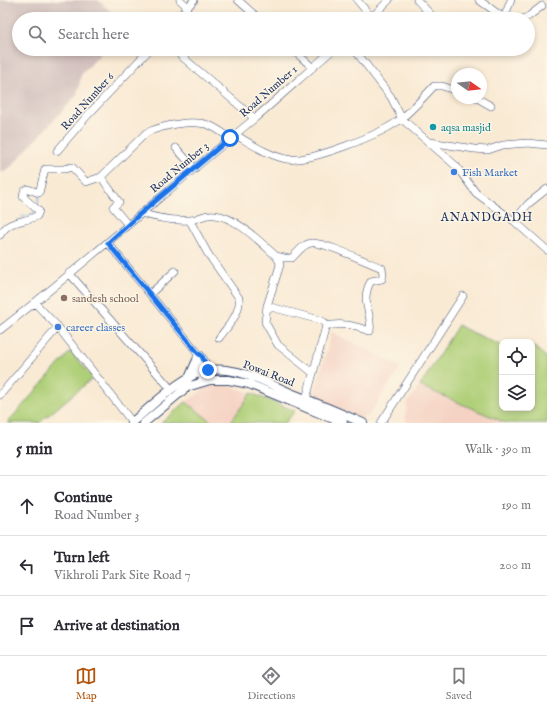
<!DOCTYPE html>
<meta charset="utf-8">
<style>
:root{--surface:#fff;--page:#f2f2f3;--text:#2b2b33;--muted:#7c7c81;--line:#e1e1e2;--accent:#b45309}
body{margin:0;font-family:"IM FELL English",serif;background:var(--page);color:var(--text)}
.controls{position:absolute;right:12px;bottom:12px;display:grid;overflow:hidden;border-radius:8px;box-shadow:0 2px 6px #0003}
.controls button{width:36px;height:36px;display:grid;place-items:center;padding:0;border:0;border-bottom:1px solid var(--line);background:var(--surface);color:var(--text);font:20px sans-serif}
.compass{position:absolute;left:451px;top:68px;width:36px;height:36px;border-radius:50%;background:var(--surface);box-shadow:0 2px 6px #0003;rotate:104deg}
.stop{position:absolute;width:12px;height:12px;margin:-9px;border:3px solid #1a73e8;border-radius:50%;background:#fff}
.stop.end{background:#1a73e8;border-color:#fff;box-shadow:0 1px 4px #0008}
.list{margin:0;padding:0;list-style:none}
h2{display:flex;justify-content:space-between;align-items:center;height:52px;margin:0;padding:0 16px;font-size:17px}
h2 small{font-size:13px;font-weight:400;color:var(--muted)}
.list li{display:grid;grid-template-columns:26px 1fr auto;gap:12px;align-items:center;box-sizing:border-box;height:60px;padding:0 16px;border-top:1px solid var(--line)}
.list b{display:block;font-size:15px;white-space:nowrap}
.list p{margin:0;font-size:13px;white-space:nowrap;color:var(--muted)}
.list em{font-size:13px;font-style:normal;color:var(--muted)}
.icon{flex:none;width:22px;height:22px;fill:none;stroke:currentColor;stroke-width:2;stroke-linecap:round;stroke-linejoin:round}
.map{position:relative;flex:none;width:547px;height:423px;overflow:hidden}
.search{position:absolute;background:var(--surface);box-shadow:0 2px 6px #0003;left:12px;right:12px;top:12px;height:44px;display:flex;align-items:center;gap:10px;box-sizing:border-box;padding:0 14px;border-radius:22px;color:var(--muted);font-size:15px}
.sheet{height:232px;background:var(--surface)}
nav{display:flex;justify-content:space-around;align-items:center;box-sizing:border-box;height:56px;border-top:1px solid var(--line);background:var(--surface);font-size:11px;color:var(--muted)}
nav a{display:grid;justify-items:center;gap:2px}
nav .on{color:var(--accent)}
.map>svg:first-child{display:block}
.built{fill:#f5d2c3}
.industrial{fill:#d1bfbd}
.green{fill:#aecf77;stroke:#647f6a}
.lines{fill:none;stroke-linecap:round;stroke-linejoin:round}
.stream{stroke:#6cb2e3;stroke-width:1.5}
.minor-casing{stroke:#3c4b70;stroke-width:8}
.major-casing{stroke:#3c4b70;stroke-width:10}
.minor{stroke:#fff;stroke-width:7}
.major{stroke:#fff;stroke-width:8}
.route{stroke:#1a73e8;stroke-width:5}
.culture-dot{fill:#0f9aa8;stroke:#fcf5e5;stroke-width:1.5}
.shop-dot{fill:#3f7fe0;stroke:#fcf5e5;stroke-width:1.5}
.education-dot{fill:#8d6e63;stroke:#fcf5e5;stroke-width:1.5}
.labels{text-anchor:middle;stroke-width:3;stroke-linejoin:round;paint-order:stroke}
.street-label{font-size:11px;fill:#1b2f5e;stroke:#fcf5e5}
.culture-label{font-size:11px;fill:#0d838f;stroke:#fcf5e5;text-anchor:start}
.shop-label{font-size:11px;fill:#366cbe;stroke:#fcf5e5;text-anchor:start}
.education-label{font-size:11px;fill:#785e54;stroke:#fcf5e5;text-anchor:start}
.neighbourhood-label{font-size:12px;letter-spacing:1px;fill:#1b2f5e;stroke:#fcf5e5}
</style>
<div class="map">
<svg width="547" height="423" viewBox="0 0 547 423">
<rect width="100%" height="100%" fill="#fcf5e5"/>
<filter id="ink" filterUnits="userSpaceOnUse"><feTurbulence type="fractalNoise" baseFrequency=".025" numOctaves="2"/><feDisplacementMap in="SourceGraphic" scale="8" xChannelSelector="R" yChannelSelector="G"/><feConvolveMatrix kernelMatrix="1 2 1 2 8 2 1 2 1" color-interpolation-filters="sRGB"/></filter>
<filter id="wash" filterUnits="userSpaceOnUse"><feTurbulence type="fractalNoise" baseFrequency=".012" numOctaves="4" result="noise"/><feDisplacementMap in="SourceGraphic" scale="16" xChannelSelector="R" yChannelSelector="G"/><feGaussianBlur stdDeviation="0.9" result="paint"/><feColorMatrix in="noise" values="0 0 0 0 0 0 0 0 0 0 0 0 0 0 0 0 0 1.4 0 .05"/><feComposite in="paint" operator="in"/></filter>
<g filter="url(#wash)">
<rect width="100%" height="100%" fill="#f9ead4"/>
<path class="built" d="M332 332 401 367 369 415 360 418 313 398Z
M227 385 251 393 230 423H213L186 402 209 386Z
M420 386 506 423H407L405 417 407 403Z"/>
<path class="industrial" d="M0 0H98L119 19H19V49H105L81 75 77 95 7 171 0 173Z"/>
<path class="green" d="M458 325 465 329 502 346V408H532V345L547 358V423H506L420 386Z
M71 351 93 378 39 423H7Z
M251 393 295 411 285 423H230Z
M186 402 213 423H161Z"/>
<g class="lines">
<path class="stream" d="M37 206 40 194
M22 217 33 214 34 212"/>
</g>
</g>
<g filter="url(#ink)">
<g class="lines">
<g class="minor-casing">
<path id="minor" d="M180 0 188 7
M238 0 259 19
M357 0 372 18
M417 0 435 19
M479 0 504 18 508 19
M504 18 511 0
M177 19 194 0
M370 19 389 0
M523 19 529 16 542 6
M173 49 254 118
M292 49 312 67
M354 49 391 97 402 119 456 166 476 193 514 221 547 250
M477 98 491 106
M234 134C250 143 267 155 286 159 309 163 383 134 402 118 413 109 424 97 434 86H442L457 91
M430 142 474 149 488 150 503 145 528 143 547 145
M176 148 195 169
M57 151 87 116 150 49
M101 177 119 202 113 207 128 225
M141 213C156 218 172 221 189 220 198 220 204 213 215 215 236 217 260 242 276 256L279 261 280 265 267 306 265 322 278 345 313 373
M190 221 208 254 239 298C241 313 228 326 219 338
M514 221 528 204 547 189
M0 235C9 219 23 223 37 216L39 211 23 197 24 191 28 189 39 193 45 169H64L72 167 86 182 101 177 146 133C163 125 194 119 211 126 218 129 224 134 230 138
M108 243 198 353C206 358 208 371 210 380
M276 256 284 258H292C298 252 303 244 311 243 322 241 369 263 382 268L383 274 382 279 371 281C359 302 373 312 370 331 354 326 342 322 326 326
M69 273 171 389
M150 294 175 271
M35 303 58 327 132 422
M267 306 320 320 324 322 326 326 306 399
M0 330C87 263 169 188 254 119 281 96 307 72 334 49
M197 357 203 381
M0 395 58 327
M381 423 463 296"/>
</g>
<g class="major-casing">
<path id="major" d="M189 378 197 360
M131 423C151 407 183 374 209 370 238 366 267 383 293 394 316 403 340 413 363 423
M144 423 187 387 210 380H229L249 384 343 423"/>
</g>
<use href="#minor" class="minor"/>
<use href="#major" class="major"/>
</g>
</g>
<g class="lines" filter="url(#ink)">
<path class="route" d="M208 370 202 356 198 353 108 243 141 213 230 138"/>
</g>
<circle class="culture-dot" cx="433" cy="127" r="4"/>
<g class="shop-dot">
<circle cx="454" cy="172" r="4"/>
<circle cx="58" cy="327" r="4"/>
</g>
<circle class="education-dot" cx="64" cy="298" r="4"/>
<g class="labels">
<g class="street-label">
<text transform="translate(268 91) rotate(-41)" y="4">Road Number 1</text>
<text transform="translate(87 101) rotate(-48)" y="4">Road Number 6</text>
<text transform="translate(179 167) rotate(-40)" y="4">Road Number 3</text>
<text transform="translate(269 373) rotate(21)" y="4">Powai Road</text>
</g>
<g class="culture-label">
<text x="441" y="131">aqsa masjid</text>
</g>
<g class="shop-label">
<text x="462" y="176">Fish Market</text>
<text x="66" y="331">career classes</text>
</g>
<g class="education-label">
<text x="72" y="302">sandesh school</text>
</g>
<g class="neighbourhood-label">
<text x="487" y="221">ANANDGADH</text>
</g>
</g>
</svg>
<div class="controls">
<button><svg class="icon" aria-label="locate" viewBox="0 0 24 24"><circle cx="12" cy="12" r="6"/><path d="M12 2v4M12 18v4M2 12h4M18 12h4"/></svg></button>
<button><svg class="icon" aria-label="layers" viewBox="0 0 24 24"><path d="M12 4l9 5-9 5-9-5zM3 14l9 5 9-5"/></svg></button>
</div>
<svg class="compass" viewBox="-18 -18 36 36"><path d="M0-13l5 13h-10z" fill="#e53935"/><path d="M0 13l5-13h-10z" fill="#7c7c81"/></svg>
<div class="stop" style="left:230px;top:138px"></div>
<div class="stop end" style="left:208px;top:370px"></div>
<div class="search"><svg class="icon" aria-label="search" viewBox="0 0 24 24"><circle cx="10" cy="10" r="6"/><path d="M15 15l6 6"/></svg>Search here</div>
</div>
<section class="sheet">
<h2>5 min<small>Walk · 390 m</small></h2>
<ul class="list">
<li><svg class="icon" aria-label="ahead" viewBox="0 0 24 24"><path d="M12 20V5M6 11l6-6 6 6"/></svg><div><b>Continue</b><p>Road Number 3</p></div><em>190 m</em></li>
<li><svg class="icon" aria-label="left" viewBox="0 0 24 24"><path d="M17 20v-9H6M10 6l-5 5 5 5"/></svg><div><b>Turn left</b><p>Vikhroli Park Site Road 7</p></div><em>200 m</em></li>
<li><svg class="icon" aria-label="arrive" viewBox="0 0 24 24"><path d="M6 21V4h12l-3 4 3 4H6"/></svg><div><b>Arrive at destination</b></div></li>
</ul>
</section>
<nav>
<a class="on"><svg class="icon" aria-label="map" viewBox="0 0 24 24"><path d="M3 6l6-2 6 2 6-2v14l-6 2-6-2-6 2zM9 4v14M15 6v14"/></svg>Map</a>
<a><svg class="icon" aria-label="directions" viewBox="0 0 24 24"><path d="M12 3l9 9-9 9-9-9zM9 14v-3h6M13 9l2 2-2 2"/></svg>Directions</a>
<a><svg class="icon" aria-label="saved" viewBox="0 0 24 24"><path d="M7 4h10v16l-5-4-5 4z"/></svg>Saved</a>
</nav>
